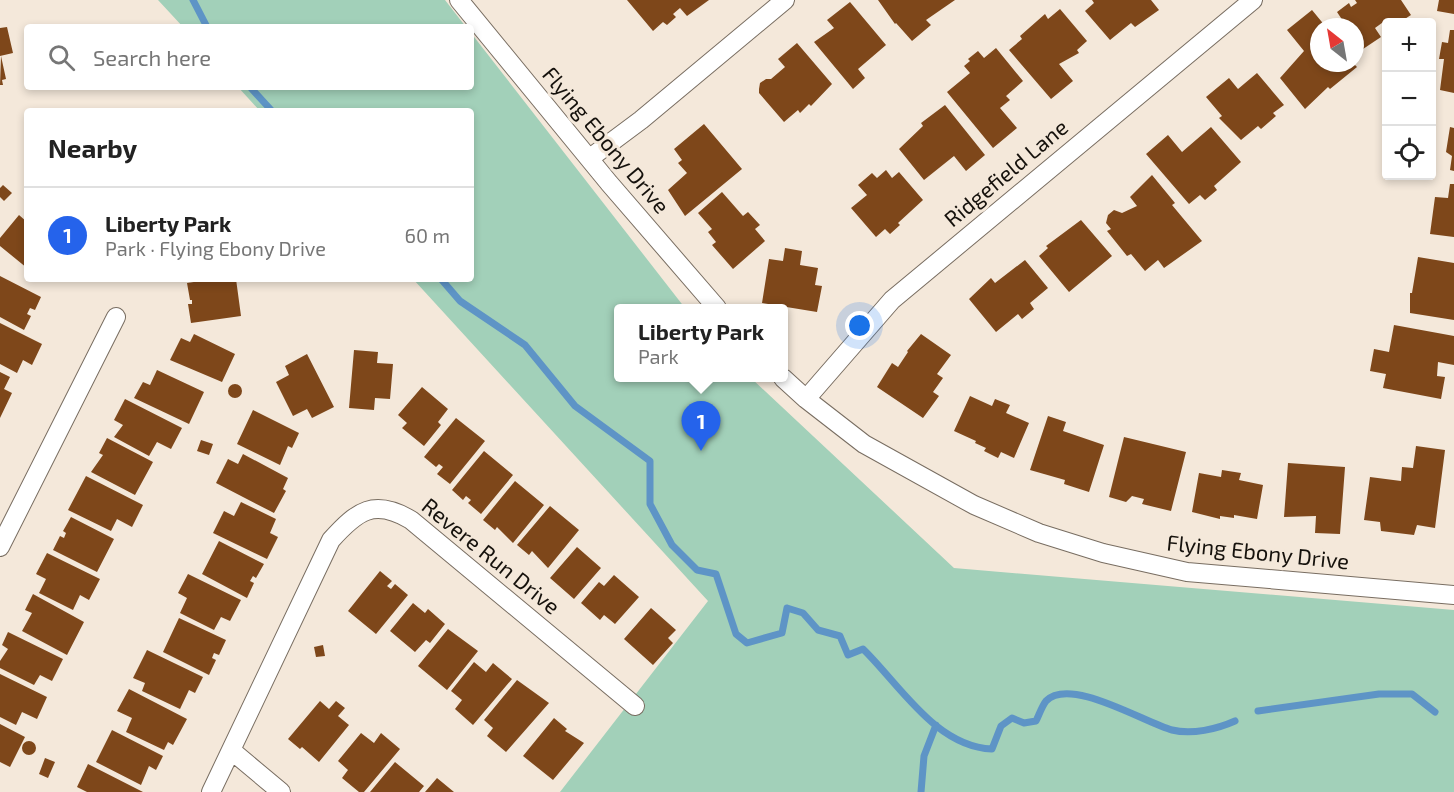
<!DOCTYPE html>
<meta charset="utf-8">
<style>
:root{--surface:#fff;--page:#f6f6f6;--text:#222;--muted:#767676;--line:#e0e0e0;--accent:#2563eb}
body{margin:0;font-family:"Exo 2",sans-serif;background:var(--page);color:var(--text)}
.controls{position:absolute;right:18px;top:18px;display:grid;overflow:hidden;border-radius:6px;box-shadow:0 3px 9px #0003}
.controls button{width:54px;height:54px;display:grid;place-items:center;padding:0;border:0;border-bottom:2px solid var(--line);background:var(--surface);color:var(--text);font:30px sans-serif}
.compass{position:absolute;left:1310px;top:18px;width:54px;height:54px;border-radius:50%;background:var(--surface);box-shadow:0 3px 9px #0003;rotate:329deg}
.you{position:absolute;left:860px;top:326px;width:21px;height:21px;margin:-15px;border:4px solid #fff;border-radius:50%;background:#1a73e8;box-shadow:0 0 0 9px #1a73e833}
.badge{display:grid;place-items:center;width:39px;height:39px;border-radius:50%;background:var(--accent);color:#fff;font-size:20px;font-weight:700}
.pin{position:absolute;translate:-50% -50px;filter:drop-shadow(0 2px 3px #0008)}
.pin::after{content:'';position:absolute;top:32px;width:21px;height:18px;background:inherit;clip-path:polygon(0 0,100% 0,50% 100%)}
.popup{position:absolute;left:614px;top:304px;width:174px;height:78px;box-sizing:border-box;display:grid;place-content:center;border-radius:6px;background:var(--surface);filter:drop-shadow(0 2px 4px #0005);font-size:20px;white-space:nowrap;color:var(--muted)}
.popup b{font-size:22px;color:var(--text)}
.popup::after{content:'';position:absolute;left:50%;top:100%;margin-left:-12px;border:12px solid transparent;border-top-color:var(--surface)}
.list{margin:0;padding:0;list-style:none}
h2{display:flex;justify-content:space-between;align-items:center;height:78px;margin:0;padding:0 24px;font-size:26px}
h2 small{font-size:20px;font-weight:400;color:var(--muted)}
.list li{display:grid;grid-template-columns:39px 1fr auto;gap:18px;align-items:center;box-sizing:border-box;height:96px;padding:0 24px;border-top:2px solid var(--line)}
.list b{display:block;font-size:22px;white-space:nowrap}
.list p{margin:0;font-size:20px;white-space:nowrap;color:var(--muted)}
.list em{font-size:20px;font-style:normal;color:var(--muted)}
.icon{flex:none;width:33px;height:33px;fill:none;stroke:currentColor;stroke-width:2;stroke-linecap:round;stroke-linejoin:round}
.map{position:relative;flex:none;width:1454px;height:792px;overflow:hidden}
.search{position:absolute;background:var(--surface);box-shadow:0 3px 9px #0003;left:24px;top:24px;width:450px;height:66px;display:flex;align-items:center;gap:15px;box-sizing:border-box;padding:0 21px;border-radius:6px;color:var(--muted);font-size:22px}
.panel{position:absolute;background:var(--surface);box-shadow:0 3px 9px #0003;left:24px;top:108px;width:450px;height:174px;border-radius:6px}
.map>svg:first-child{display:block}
.green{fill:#a2d0b9}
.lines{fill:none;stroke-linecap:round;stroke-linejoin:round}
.stream{stroke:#5e94c6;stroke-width:7}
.building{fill:#7e471a}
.minor-casing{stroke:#786d61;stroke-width:20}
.minor{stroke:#fff;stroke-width:18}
.labels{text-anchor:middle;stroke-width:6;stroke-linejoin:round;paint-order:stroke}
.street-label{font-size:22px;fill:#15110c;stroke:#f4e8da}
</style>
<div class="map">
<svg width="1454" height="792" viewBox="0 0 1454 792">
<rect width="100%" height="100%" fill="#f4e8da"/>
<path class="green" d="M158 0H445L466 27H183Z
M471 33 685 308H618V378H751L954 568 1454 610V792H560L708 601 413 279H471V111H260L238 87H471Z"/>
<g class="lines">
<path class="stream" d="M193 0 207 27
M250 87 272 111
M441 279 460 301 525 345 575 406 650 461V504L672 545 697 570 716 574 736 634 747 643 782 633 787 608 803 613 818 630 840 636 848 655 863 649C900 685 936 747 992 749L1001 726 1012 718 1024 723 1036 721C1039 715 1042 706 1046 701 1070 676 1145 723 1172 730 1192 735 1217 729 1235 721
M1258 711 1379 694H1412L1435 712
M921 792 924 756 936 725"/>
</g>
<path class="building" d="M627 0H709L687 16 680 8 673 14 676 17 667 25 663 22 653 31Z
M878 0H955L926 20 931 25 912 41 896 23 895 24Z
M1092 0H1151L1159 10 1135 27 1131 23 1110 40 1085 11 1094 3Z
M1355 0H1401L1411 15 1400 22H1388L1386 20 1375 28 1381 37 1363 49 1355 38V27H1347L1337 12 1349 3 1351 7 1357 3Z
M1439 0H1454V14L1437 11Z
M850 2 886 45 858 69 865 78 853 89 814 42 834 28 827 20Z
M1060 9 1087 41 1077 50 1079 53 1059 64 1073 81 1051 99 1009 50 1022 39 1020 36 1045 14 1048 19Z
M1312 10 1326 27H1319V63H1353L1357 67 1330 89 1328 87 1305 109 1280 78 1304 51 1287 30Z
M7 27 13 53 0 56V28Z
M1450 30H1454V93L1440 90 1444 59H1439L1442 42 1448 43Z
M797 43 832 84 811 106 809 104 800 113 798 110 784 122 759 93V89L760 83 766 79H771L785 67 778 59Z
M996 48 1023 81 1006 96 1010 100 1000 108 1017 128 993 148 947 92 970 73 964 66 970 61 968 59 978 51 984 58Z
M1 56 6 79 2 80 3 85H0Z
M1257 73 1284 105 1273 113 1276 116 1261 129 1258 126 1241 140 1219 118 1222 116 1206 97 1229 78 1238 89Z
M945 105 985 155 966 171 954 156 924 180 899 149 923 126 921 123Z
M704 124 742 169 685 216 668 190 687 173 678 163 682 160 674 149Z
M1211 127 1241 162 1214 186 1217 190 1205 200 1200 195 1189 204 1146 154 1168 135 1182 152Z
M1450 127 1454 128V171L1450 170 1452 156 1446 152Z
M886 170 892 178 899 172 923 200 898 223 900 225 890 234 885 229 876 237 851 208 867 195 858 185 872 173 877 178Z
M1152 175 1175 203 1172 205 1202 241 1164 268 1158 260 1145 271 1131 254 1127 256 1107 231 1111 229 1106 223 1108 215 1114 210 1122 213 1137 206 1130 197Z
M1450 184H1454V237L1430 234 1435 197 1448 198Z
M3 185 12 193 4 201 0 197V188Z
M722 192 743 216 748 212 760 225 755 229 765 241 733 269 712 245 716 242 708 232 712 229 698 213Z
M19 215 27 222V268L0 246V238Z
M1081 220 1112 256 1069 292 1039 256 1048 248 1046 246Z
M785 248 802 251 800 265 818 268 815 285 822 286 817 312 762 303 769 259 783 261Z
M1418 257 1454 263V320L1410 313V293H1412Z
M1025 260 1048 288 1030 303 1034 309 1022 319 1018 314 996 332 969 299 991 278 995 283Z
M0 276 41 297 35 310 30 308 27 314 31 316 24 330 0 317Z
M214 279H236L241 316 191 323 188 304H192V300H190L187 283Z
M0 323 42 344 32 365 23 360 17 373 0 364Z
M1394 325 1454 336V365L1438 362 1437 376 1445 377 1441 399 1383 388 1386 374 1370 371 1374 349 1389 352Z
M194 334 235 354 222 382 170 360 181 338 190 342Z
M921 334 951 355 937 374 943 378 933 392 939 396 923 418 877 387 892 363 898 367 908 352 907 351Z
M354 350 378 352 377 363 393 364 390 399 375 398 374 410 349 408Z
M307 354 334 407 312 418 307 409 293 416 276 382 289 375 285 366Z
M157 370 204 392 189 424 134 398 143 382 150 385Z
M0 372 10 377 4 389 12 393 0 418Z
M228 391a7 7 0 1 1 14 0a7 7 0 1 1-14 0Z
M422 387 448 409 438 422 441 425 424 446 402 428 407 423 398 415Z
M970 396 992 406 995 399 1010 405 1006 413 1029 423 1014 458 1001 452 998 458 984 451 986 448 975 443 976 441 954 431Z
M125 399 182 428 171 449 157 442 149 456 114 437 123 425 114 420Z
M253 410 299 433 292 448 288 446 280 465 237 444Z
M1048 416 1066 422 1063 431 1104 445 1089 492 1064 484 1065 480 1030 470Z
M456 418 485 441 450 484 437 474 443 467 439 464 436 467 424 457Z
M1124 437 1186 452 1171 511 1142 504 1144 499 1132 496 1126 502 1109 497Z
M107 438 153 462 135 495 91 472 103 455 99 453Z
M201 440 213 444 209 455 197 451Z
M1416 446 1445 450 1435 528 1417 525 1414 535 1381 531 1380 522 1364 520 1370 477 1401 481 1402 467 1413 468Z
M484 451 513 475 481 514 468 503 471 500 466 496 463 500 452 490Z
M243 454 288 478 283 489 286 491 274 513 216 483 228 459 238 464Z
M1288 463 1345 467 1340 534 1315 533 1316 516 1284 517Z
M1222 470 1241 473 1239 480 1263 485 1257 519 1234 515V518L1220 516V519L1192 512 1199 473 1221 477Z
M86 476 143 505 132 527 117 519 111 531 68 510Z
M515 481 544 505 513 543 497 527 495 530 483 520Z
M241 502 276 519 270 533 278 537 267 559 213 533 224 511 234 516Z
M550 506 579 530 548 568 532 551 529 555 517 545Z
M71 517 114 539 97 572 53 550 60 536 64 538 66 533 63 531Z
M219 541 264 564 256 578 253 576 250 581 254 583 247 598 202 574Z
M577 547 601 568 574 599 550 578Z
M47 553 100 579 89 600 80 595 73 610 39 593 46 579 36 574Z
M380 571 392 581 387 586 391 589 395 584 408 595 376 634 348 611Z
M188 574 241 600 230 621 221 617 214 630 180 613 187 598 178 593Z
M614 575 639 597 615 624 604 615 600 620 581 603 599 582 604 586Z
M33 594 84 622 67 655 22 631 32 613 25 610Z
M413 603 425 613 428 609 445 624 430 643 426 640 415 652 390 631Z
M651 608 676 630 668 638 673 643 653 665 624 639Z
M179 618 226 640 219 655 214 653 212 658 216 660 209 675 163 652Z
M448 629 478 651 447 690 418 666Z
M8 632 63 659 52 681 40 675 34 685 0 668V661L8 649 2 645Z
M323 645 325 656 316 657 314 647Z
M147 650 203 677 195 693 189 690 180 709 142 691 145 683 133 678Z
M474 662 486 672 493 663 512 679 473 725 455 709 462 700 451 691Z
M0 674 47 697 37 719 22 712 16 725 0 717Z
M517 680 549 703 506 752 487 736 493 728 484 720Z
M129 689 187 719 173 745 168 742 164 750 126 732 132 718 117 711Z
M320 701 329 709 336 701 345 708 338 716 349 725 319 762 302 747 300 749 288 739Z
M554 718 567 729 565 731 584 743 553 780 523 756Z
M0 724 25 737 10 767 0 762Z
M112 730 163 756 156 770 149 766 141 785 96 762Z
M361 733 374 743 381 733 400 749 364 792H359L342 778 348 770 338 761Z
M22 748a7 7 0 1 1 14 0a7 7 0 1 1-14 0Z
M45 758 55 762 48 778 39 774Z
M395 762 424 786 419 792H370Z
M88 764 143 792H87L77 787Z
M437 778 454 792H425Z"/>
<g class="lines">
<g class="minor-casing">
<path id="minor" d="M459 0 609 183 717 308
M590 158 641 120 785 0
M783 378 806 399 864 444 974 505 1039 533 1103 553 1187 572 1454 595
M806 399 892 300 1253 0
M0 547 116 317
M232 751 281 792
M211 792 331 540C357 511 374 498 411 520L635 706"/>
</g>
<use href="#minor" class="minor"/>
</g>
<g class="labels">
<g class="street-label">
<text transform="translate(606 140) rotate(50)" y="8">Flying Ebony Drive</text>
<text transform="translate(1006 173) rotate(-40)" y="8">Ridgefield Lane</text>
<text transform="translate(1258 552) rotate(6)" y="8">Flying Ebony Drive</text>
<text transform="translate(491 556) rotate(39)" y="8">Revere Run Drive</text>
</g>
</g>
</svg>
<div class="controls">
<button>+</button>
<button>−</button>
<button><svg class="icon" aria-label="locate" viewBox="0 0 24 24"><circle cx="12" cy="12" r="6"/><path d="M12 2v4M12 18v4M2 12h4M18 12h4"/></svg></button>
</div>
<svg class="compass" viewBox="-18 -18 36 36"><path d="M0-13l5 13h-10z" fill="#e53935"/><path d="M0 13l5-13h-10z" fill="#767676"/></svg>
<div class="you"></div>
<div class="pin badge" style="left:701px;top:451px">1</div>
<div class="popup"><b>Liberty Park</b>Park</div>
<div class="search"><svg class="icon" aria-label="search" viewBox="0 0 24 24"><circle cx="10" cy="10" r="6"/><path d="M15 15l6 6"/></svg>Search here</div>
<section class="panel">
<h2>Nearby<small></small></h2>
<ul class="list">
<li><span class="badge">1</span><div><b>Liberty Park</b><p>Park · Flying Ebony Drive</p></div><em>60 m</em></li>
</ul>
</section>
</div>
